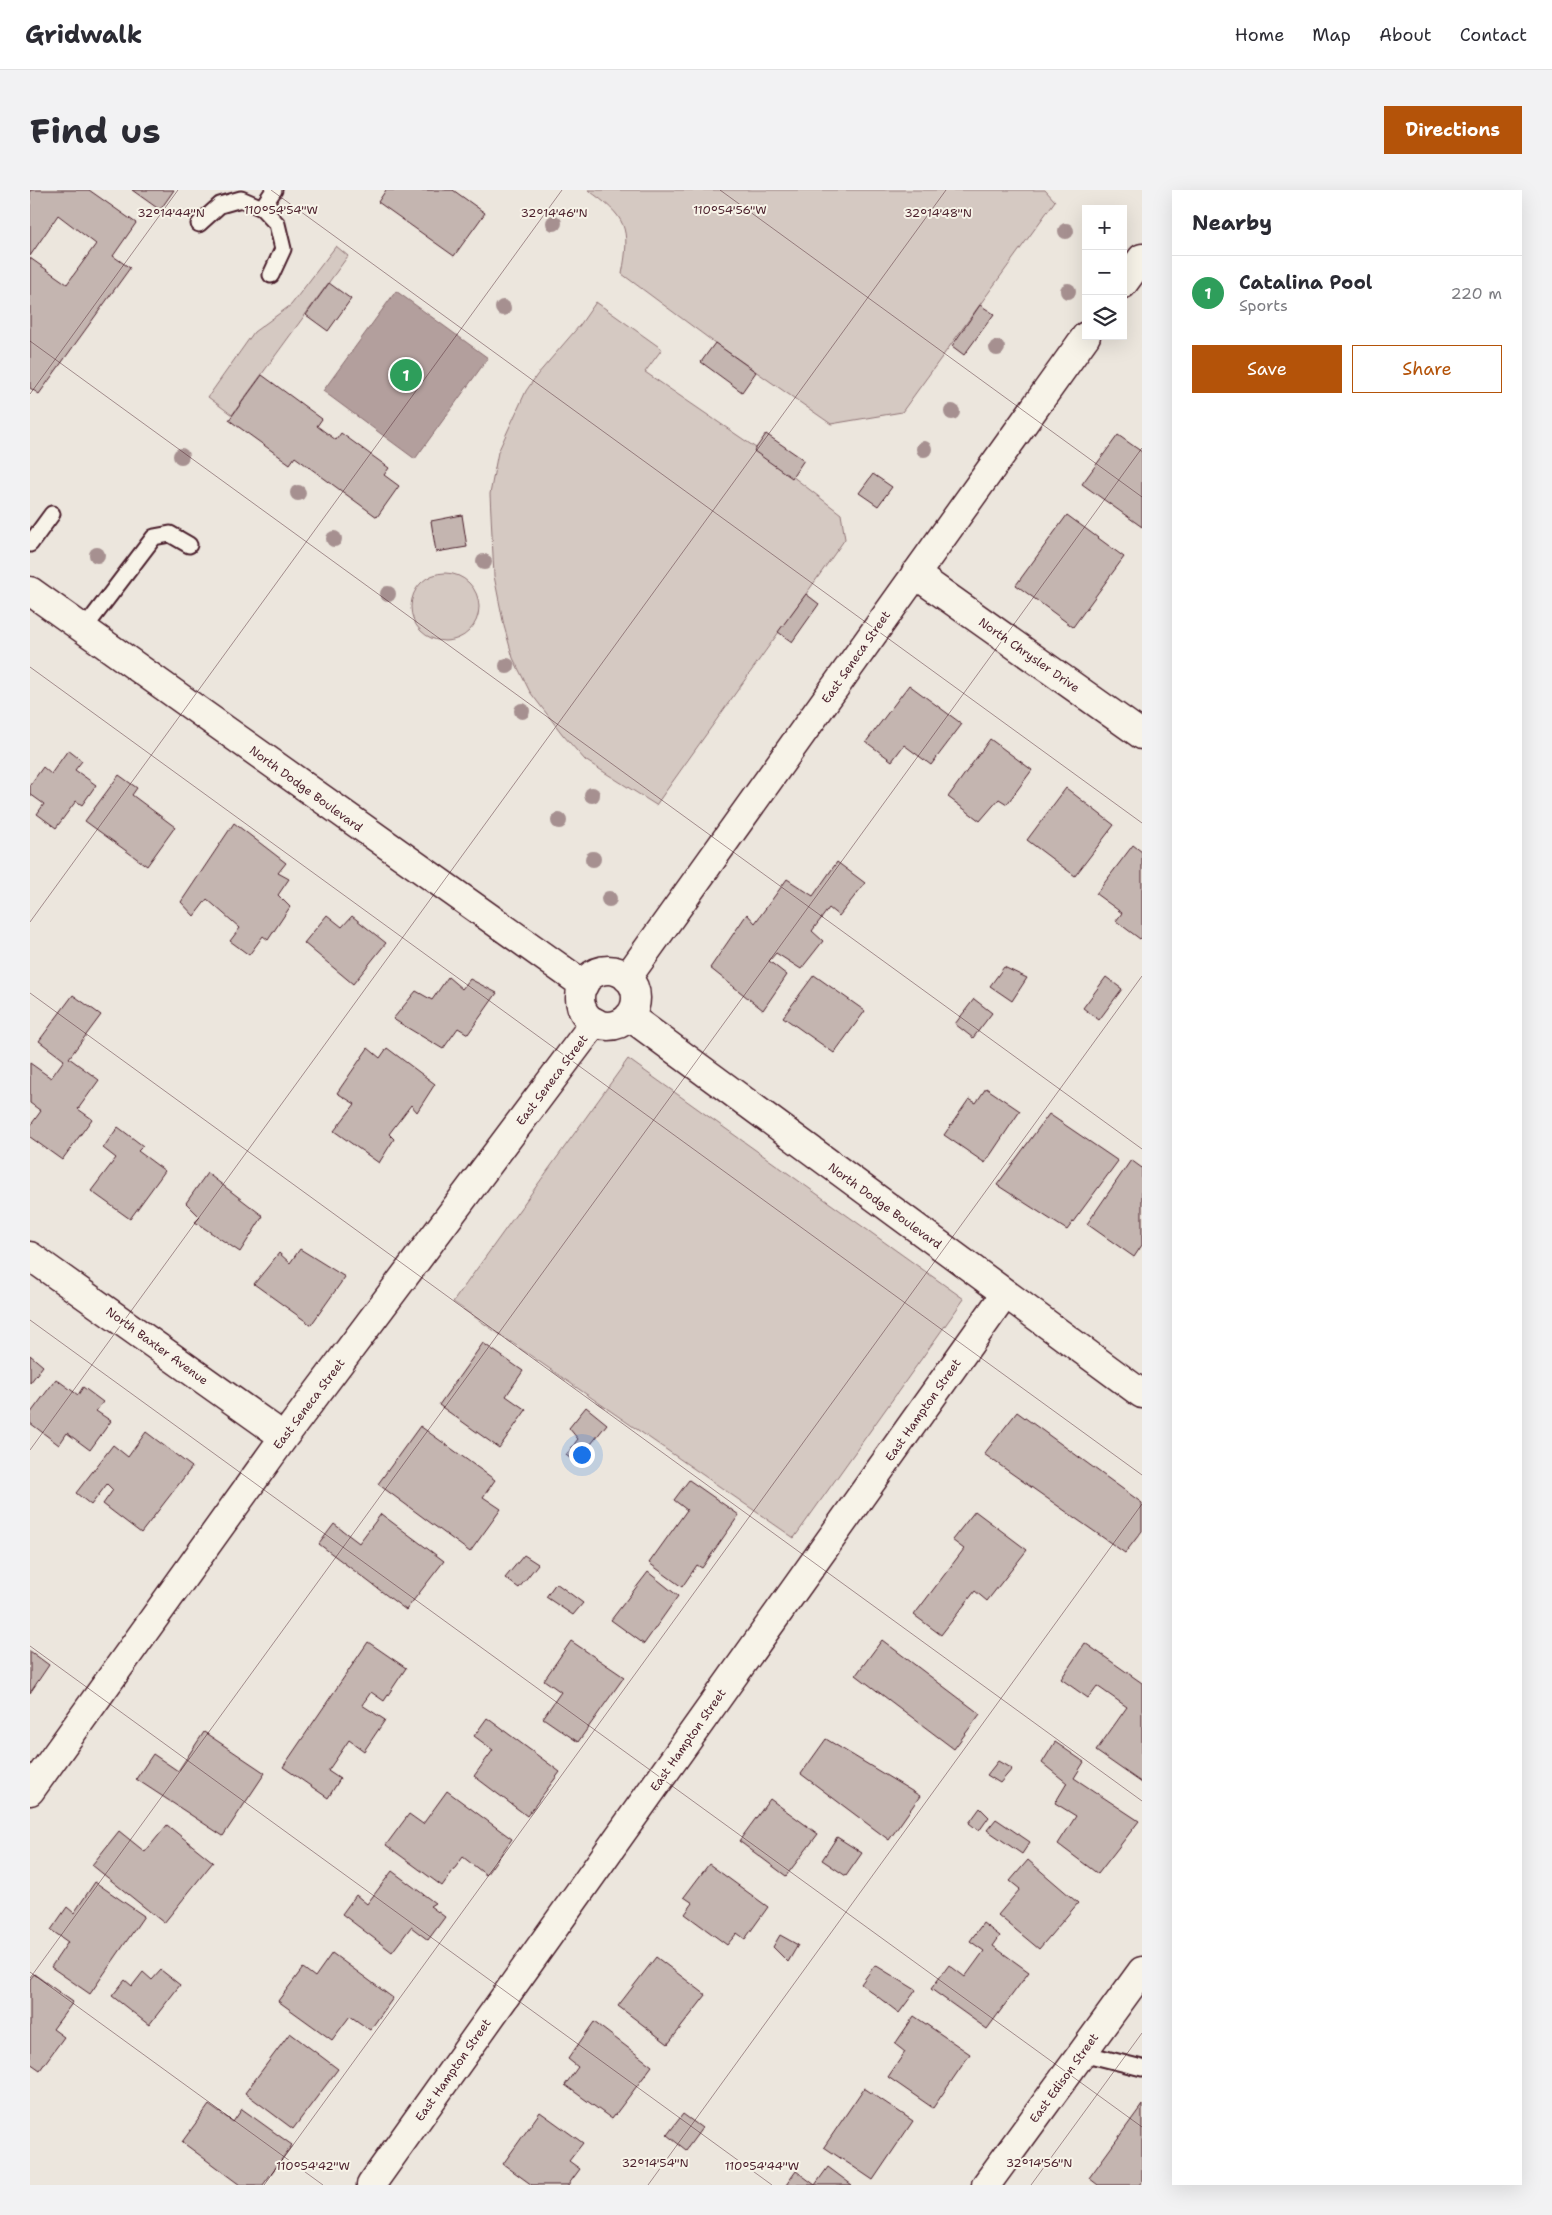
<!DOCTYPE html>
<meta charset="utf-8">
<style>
:root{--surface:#fff;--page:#f2f2f3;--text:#2b2b33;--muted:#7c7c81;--line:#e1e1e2;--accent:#b45309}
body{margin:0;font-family:"Shantell Sans",sans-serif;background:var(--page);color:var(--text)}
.controls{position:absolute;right:15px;top:15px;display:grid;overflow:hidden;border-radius:0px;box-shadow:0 5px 20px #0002}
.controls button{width:45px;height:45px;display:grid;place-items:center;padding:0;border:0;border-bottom:1px solid var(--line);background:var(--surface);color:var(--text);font:25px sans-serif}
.you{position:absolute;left:551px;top:1264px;width:18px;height:18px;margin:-12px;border:4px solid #fff;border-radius:50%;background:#1a73e8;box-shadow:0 0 0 8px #1a73e833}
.badge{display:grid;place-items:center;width:32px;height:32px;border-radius:50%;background:var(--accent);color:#fff;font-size:16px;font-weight:700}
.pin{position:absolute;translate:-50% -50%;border:2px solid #fff;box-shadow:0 1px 5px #0006}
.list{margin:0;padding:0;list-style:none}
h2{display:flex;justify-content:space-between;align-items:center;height:65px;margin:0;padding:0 20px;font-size:21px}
h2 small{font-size:16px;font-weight:400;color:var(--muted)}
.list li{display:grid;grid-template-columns:32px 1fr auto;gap:15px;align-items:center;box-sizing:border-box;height:75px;padding:0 20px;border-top:1px solid var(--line)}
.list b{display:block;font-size:19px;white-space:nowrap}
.list p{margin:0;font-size:16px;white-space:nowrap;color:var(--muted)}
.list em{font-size:16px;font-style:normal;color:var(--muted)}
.actions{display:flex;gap:10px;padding:15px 20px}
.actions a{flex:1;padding:11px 0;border:1px solid var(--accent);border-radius:0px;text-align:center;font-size:18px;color:var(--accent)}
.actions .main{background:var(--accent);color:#fff}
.icon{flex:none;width:28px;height:28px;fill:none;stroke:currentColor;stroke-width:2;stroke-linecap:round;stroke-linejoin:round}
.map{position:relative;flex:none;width:1112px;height:1995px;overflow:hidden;border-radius:0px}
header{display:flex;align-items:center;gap:30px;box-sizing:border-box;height:70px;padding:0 25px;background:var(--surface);border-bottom:1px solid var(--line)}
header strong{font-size:24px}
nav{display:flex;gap:28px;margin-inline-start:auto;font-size:18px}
.intro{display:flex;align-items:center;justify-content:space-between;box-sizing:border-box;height:120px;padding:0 30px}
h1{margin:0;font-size:35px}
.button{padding:12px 22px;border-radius:0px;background:var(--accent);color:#fff;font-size:18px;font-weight:700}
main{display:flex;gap:30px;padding:0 30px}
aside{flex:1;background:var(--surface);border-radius:0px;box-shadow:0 5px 20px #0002}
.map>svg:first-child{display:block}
.green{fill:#d5c9c2;stroke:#907476}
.water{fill:#b39f9d;stroke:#896c6f}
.building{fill:#c4b5b0;stroke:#4a1f2b}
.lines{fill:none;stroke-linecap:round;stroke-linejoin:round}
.lane-casing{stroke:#4a1f2b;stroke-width:19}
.street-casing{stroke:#4a1f2b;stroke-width:31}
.secondary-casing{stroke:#4a1f2b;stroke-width:31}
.lane{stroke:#f7f3e8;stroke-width:15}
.street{stroke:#f7f3e8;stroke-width:28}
.secondary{stroke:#f7f3e8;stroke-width:28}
.tree{fill:#a69090}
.ticks{fill:none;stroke:#4a1f2b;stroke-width:1;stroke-opacity:0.45}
.labels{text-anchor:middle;stroke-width:4;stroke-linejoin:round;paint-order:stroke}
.street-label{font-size:12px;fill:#4a1f2b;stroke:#f7f3e8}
.ticks-label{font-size:12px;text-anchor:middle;fill:#4a1f2b;stroke:#f7f3e8;stroke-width:4;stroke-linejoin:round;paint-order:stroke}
</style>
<header>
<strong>Gridwalk</strong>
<nav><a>Home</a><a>Map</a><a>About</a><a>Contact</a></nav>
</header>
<div class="intro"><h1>Find us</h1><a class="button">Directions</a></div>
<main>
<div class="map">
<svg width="1112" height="1995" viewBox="0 0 1112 1995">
<rect width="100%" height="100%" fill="#ece6dd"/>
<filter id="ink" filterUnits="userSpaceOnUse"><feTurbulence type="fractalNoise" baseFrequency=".02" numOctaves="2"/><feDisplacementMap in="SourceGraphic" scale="10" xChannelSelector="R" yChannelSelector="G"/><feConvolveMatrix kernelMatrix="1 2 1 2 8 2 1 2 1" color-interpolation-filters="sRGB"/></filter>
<g filter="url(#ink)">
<path class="green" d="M558 0H1015L1025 11 872 222 801 234 685 153 592 84C601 37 596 27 558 0Z
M306 56 318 66 202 225 178 207 224 142 261 115Z
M566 112 632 159 615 182 726 258 811 324 815 349 626 615 555 570 533 545 500 502 483 468 474 436 464 386 460 304 468 262 496 201 507 185 550 135Z
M381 417a34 34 0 1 1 68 0a34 34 0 1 1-68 0Z
M598 869 934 1109 764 1348 423 1112Z"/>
<path class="water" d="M366 101 458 168 385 269 293 201Z"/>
<path class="building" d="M0 0H59L106 33 83 66 100 78 9 204 0 198V68L37 94 66 54 28 25 0 66Z
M102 0H144L130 20Z
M356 0H423L455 23 424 66 348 12Z
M299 93 321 109 298 141 276 125Z
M950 115 964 124 934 165 922 156Z
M685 153 726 182 712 202 671 172Z
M232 185 292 229 287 236 306 250 311 243 359 278 354 285 369 296 347 327 265 267 260 274 199 230Z
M736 244 774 270 762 288 724 261Z
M1088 245 1112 262V337L1052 294Z
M843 284 862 297 848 316 829 303Z
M432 325 437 357 406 362 401 331Z
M1037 325 1094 367 1043 437 986 395Z
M776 404 789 414 762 452 748 442Z
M879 495 932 534 901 575 874 555 862 571 836 552Z
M960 549 1002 580 977 614 969 609 950 631 918 607Z
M38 560 52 571 45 580 66 595 52 615 46 611 26 638 7 624 14 614 0 604V595L13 577 21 584Z
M89 585 107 598 102 605 145 637 117 676 55 631Z
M1036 598 1084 635 1045 686 997 650Z
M204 633 256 673 248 683 259 689 248 705 260 717 238 750 233 746 219 765 200 751 210 738 177 709 164 726 151 712Z
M1103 655 1112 662V747L1110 749 1086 731 1092 723 1066 704Z
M807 672 835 693 809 726 799 718 782 741 793 751 771 779 746 763 739 771 757 785 733 820 680 778 717 724 725 733 757 689 783 706Z
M297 725 312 737 322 726 356 753 323 794 274 753Z
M974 777 997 788 982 811 960 796Z
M784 785 835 821 804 863 753 827Z
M418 787 432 799 440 789 467 803 438 844 428 838 413 859 363 829 386 801 402 810Z
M1076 787 1092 799 1069 830 1053 818Z
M43 805 71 825 39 868 69 890 48 919 62 929 32 970 0 947V936L11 921 0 913V873L21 888 34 870 9 851Z
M944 809 962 823 943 848 925 834Z
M338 858 350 868 357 858 405 894 387 922 381 915 359 944 364 949 349 973 304 941 325 914 307 903Z
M956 898 990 921 955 973 914 945 939 909 946 913Z
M1019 924 1088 971 1037 1040 967 995Z
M88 937 113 956 108 961 135 981 100 1029 61 1001 86 968 73 958Z
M1101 970 1112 978V1055L1104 1067 1057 1034Z
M177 983 233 1026 210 1062 165 1032 170 1027 156 1013Z
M270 1059 315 1087 281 1135 224 1094 249 1063 260 1073Z
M453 1153 493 1181 476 1206 496 1220 469 1258 409 1215Z
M0 1165 13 1176 0 1193Z
M26 1189 48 1205 53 1197 73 1212 66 1221 81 1231 60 1260 37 1243 29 1255 0 1233V1224Z
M556 1217 577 1234 546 1273 536 1265 548 1249 539 1238Z
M987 1222 1112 1313V1341L1095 1363 954 1264Z
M390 1236 465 1290 453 1307 471 1319 440 1362 348 1294Z
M116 1242 162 1277 111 1343 73 1314 83 1300 77 1294 61 1315 46 1303 83 1255 98 1267Z
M659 1290 709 1325 672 1378 667 1375 652 1397 619 1373 657 1320 644 1310Z
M945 1321 997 1360 957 1411 945 1401 911 1445 884 1425 934 1359 922 1350Z
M351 1324 414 1371 376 1420 289 1354 304 1334 329 1353Z
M494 1365 508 1374 489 1398 475 1388Z
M618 1382 648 1406 614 1454 581 1430Z
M526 1393 553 1413 543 1425 516 1407Z
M852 1450 950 1524 924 1559 826 1485Z
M541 1451 594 1487 548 1552 513 1528 531 1502 514 1490Z
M338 1452 376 1478 354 1511 341 1502 332 1515 355 1530 334 1561 319 1550 298 1581 310 1589 298 1608 253 1577Z
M1055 1453 1112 1493V1593L1066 1561 1097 1517 1067 1496 1058 1508 1031 1489Z
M0 1461 19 1475 0 1503Z
M457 1528 530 1582 497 1626 444 1586 463 1560 444 1546Z
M174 1542 235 1583 193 1646 106 1589 123 1564 148 1581Z
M796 1549 890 1606 859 1650 771 1584Z
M1025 1552 1054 1572 1044 1588 1109 1631 1068 1684 1028 1654 1046 1626 1025 1613 1037 1593 1012 1573Z
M968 1571 982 1579 970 1593 957 1585Z
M417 1601 482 1649 456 1685 433 1667 412 1696 356 1655 379 1624 393 1634Z
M740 1609 788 1644 756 1686 709 1651Z
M950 1618 959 1627 949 1641 939 1633Z
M966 1629 1000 1652 992 1664 957 1640Z
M137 1635 183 1672 134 1733 62 1675 89 1641 115 1662Z
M807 1647 832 1663 816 1686 792 1670Z
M998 1670 1048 1713 1009 1759 968 1725 990 1699 980 1691Z
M679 1674 738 1717 715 1749 707 1743 697 1755 655 1724 663 1713 654 1707Z
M362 1681 405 1713 400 1716 415 1727 398 1750 381 1737 362 1762 312 1724 326 1705 337 1714Z
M65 1692 114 1726 60 1804 21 1777 38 1752 21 1740 37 1717 44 1723Z
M953 1733 970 1746 963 1756 999 1782 957 1839 901 1799 919 1775 935 1787 954 1761 940 1751Z
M750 1745 768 1755 758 1772 743 1757Z
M302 1763 363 1808 340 1840 320 1826 302 1850 248 1811 273 1778 285 1787Z
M626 1767 676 1805 638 1854 588 1816Z
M845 1775 886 1800 869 1823 831 1794Z
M131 1780 150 1795 119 1835 82 1806 95 1790 102 1796 113 1782 122 1790Z
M4 1784 43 1812 23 1839 34 1847 10 1880 0 1873V1789Z
M884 1826 940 1864 903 1918 858 1887 875 1862 865 1854Z
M564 1832 622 1876 582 1929 535 1895 548 1877 538 1869Z
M260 1843 308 1879 263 1939 215 1903Z
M834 1898 883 1931 843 1990 794 1957Z
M179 1915 203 1932 212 1919 262 1955 233 1995H210L152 1952Z
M1112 1915V1991L1109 1995H1068L1059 1988Z
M510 1922 553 1953 539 1971 550 1979 538 1995H502L473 1974Z
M653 1924 672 1938 656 1960 637 1945Z
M798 1977 822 1995H785Z
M766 1981 785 1995H756Z"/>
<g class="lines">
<g class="lane-casing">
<path id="lane" d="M232 18 244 0
M169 34 190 15 211 9 232 18 247 34 253 59 241 85
M0 354 22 324
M54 439 124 347 140 344 159 355
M1052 1863 1112 1878"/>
</g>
<g class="street-casing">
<path id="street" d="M1093 94 1112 68
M885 384 1112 545
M597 788 1056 146
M0 1066 254 1247
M0 1601 254 1247 565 832
M341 1995 975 1104
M956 1995 1112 1781"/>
</g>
<g class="secondary-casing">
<path id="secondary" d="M0 401 554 795
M550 808a28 28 0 1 1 56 0a28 28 0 1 1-56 0Z
M599 826 1112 1204"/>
</g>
<use href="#lane" class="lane"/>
<use href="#street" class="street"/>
<use href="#secondary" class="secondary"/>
</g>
<g class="tree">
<circle cx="524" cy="33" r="8"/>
<circle cx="1036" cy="41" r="8"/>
<circle cx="1038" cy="101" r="8"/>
<circle cx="473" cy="118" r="8"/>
<circle cx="967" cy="158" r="8"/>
<circle cx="922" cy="222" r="8"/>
<circle cx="894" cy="259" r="8"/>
<circle cx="151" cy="266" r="8"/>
<circle cx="268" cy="303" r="8"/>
<circle cx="304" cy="349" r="8"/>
<circle cx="67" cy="365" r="8"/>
<circle cx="454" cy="372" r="8"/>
<circle cx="358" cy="404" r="8"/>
<circle cx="477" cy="476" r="8"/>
<circle cx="492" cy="521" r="8"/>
<circle cx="562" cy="605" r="8"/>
<circle cx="529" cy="631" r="8"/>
<circle cx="563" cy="669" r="8"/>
<circle cx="579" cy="709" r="8"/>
</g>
</g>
<path class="ticks" d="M241 0 1112 633M690 0 1112 307M0 151 1112 959M0 204 148 0M0 477 1112 1285M0 732 532 0M0 803 1112 1611M0 1130 1112 1937M0 1260 916 0M0 1456 742 1995M0 1782 293 1995M0 1788 1112 258M234 1995 1112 786M618 1995 1112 1314M1001 1995 1112 1843"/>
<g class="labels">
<g class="street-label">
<text transform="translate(999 465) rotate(35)" y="4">North Chrysler Drive</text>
<text transform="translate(826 467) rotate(-55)" y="4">East Seneca Street</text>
<text transform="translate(276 599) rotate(36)" y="4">North Dodge Boulevard</text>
<text transform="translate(522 890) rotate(-53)" y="4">East Seneca Street</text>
<text transform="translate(855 1016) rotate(36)" y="4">North Dodge Boulevard</text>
<text transform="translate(127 1156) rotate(36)" y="4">North Baxter Avenue</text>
<text transform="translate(279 1214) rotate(-53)" y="4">East Seneca Street</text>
<text transform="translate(893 1220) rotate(-55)" y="4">East Hampton Street</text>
<text transform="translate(658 1550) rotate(-55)" y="4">East Hampton Street</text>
<text transform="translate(423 1880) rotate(-55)" y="4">East Hampton Street</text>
<text transform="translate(1034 1888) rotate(-54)" y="4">East Edison Street</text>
</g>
</g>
<g class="ticks-label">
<text x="251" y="24">110°54'54"W</text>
<text x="700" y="24">110°54'56"W</text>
<text x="141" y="27">32°14'44"N</text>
<text x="524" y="27">32°14'46"N</text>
<text x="908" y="27">32°14'48"N</text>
<text x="625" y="1977">32°14'54"N</text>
<text x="1009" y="1977">32°14'56"N</text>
<text x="283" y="1980">110°54'42"W</text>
<text x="732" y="1980">110°54'44"W</text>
</g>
</svg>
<div class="controls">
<button>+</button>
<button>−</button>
<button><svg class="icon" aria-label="layers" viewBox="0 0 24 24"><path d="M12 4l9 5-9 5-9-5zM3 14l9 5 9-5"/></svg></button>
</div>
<div class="you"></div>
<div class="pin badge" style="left:376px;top:185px;background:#2e9e5b">1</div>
</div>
<aside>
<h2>Nearby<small></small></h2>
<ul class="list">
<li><span class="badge" style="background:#2e9e5b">1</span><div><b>Catalina Pool</b><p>Sports</p></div><em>220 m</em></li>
</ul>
<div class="actions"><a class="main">Save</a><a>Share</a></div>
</aside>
</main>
